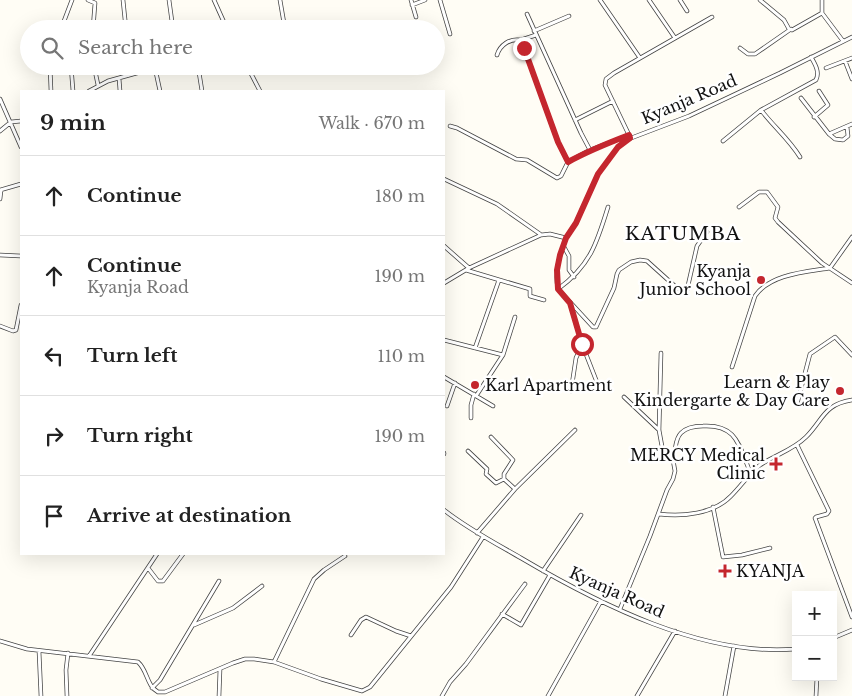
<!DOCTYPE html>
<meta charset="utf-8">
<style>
:root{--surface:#fff;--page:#f6f6f6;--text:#222;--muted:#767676;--line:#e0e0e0}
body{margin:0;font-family:"Libre Baskerville",serif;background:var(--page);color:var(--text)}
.controls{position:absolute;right:15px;bottom:15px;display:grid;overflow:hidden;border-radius:0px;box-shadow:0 5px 20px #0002}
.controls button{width:45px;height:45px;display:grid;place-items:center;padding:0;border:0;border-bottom:1px solid var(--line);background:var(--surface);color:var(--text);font:25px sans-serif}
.stop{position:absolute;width:15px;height:15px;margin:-11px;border:4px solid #c4262e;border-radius:50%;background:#fff}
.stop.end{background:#c4262e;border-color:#fff;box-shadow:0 1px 5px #0008}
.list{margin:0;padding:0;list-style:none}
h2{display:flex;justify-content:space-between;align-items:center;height:65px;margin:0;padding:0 20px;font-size:21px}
h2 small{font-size:16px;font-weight:400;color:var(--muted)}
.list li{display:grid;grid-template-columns:32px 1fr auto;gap:15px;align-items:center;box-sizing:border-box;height:80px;padding:0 20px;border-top:1px solid var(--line)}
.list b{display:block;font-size:19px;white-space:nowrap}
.list p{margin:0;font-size:16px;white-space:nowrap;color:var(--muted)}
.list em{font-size:16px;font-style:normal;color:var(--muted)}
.icon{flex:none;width:28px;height:28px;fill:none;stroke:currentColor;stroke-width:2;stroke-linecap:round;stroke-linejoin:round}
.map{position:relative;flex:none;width:852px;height:696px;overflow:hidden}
.search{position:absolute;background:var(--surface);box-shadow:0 5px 20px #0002;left:20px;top:20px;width:425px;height:55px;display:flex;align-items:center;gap:12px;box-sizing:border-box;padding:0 18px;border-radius:28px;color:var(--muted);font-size:19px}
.panel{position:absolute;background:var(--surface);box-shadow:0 5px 20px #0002;left:20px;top:90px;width:425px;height:465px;border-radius:0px}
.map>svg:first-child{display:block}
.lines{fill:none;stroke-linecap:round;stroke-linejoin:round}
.street-casing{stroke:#444;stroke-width:4.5}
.street{stroke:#fff;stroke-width:3}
.route{stroke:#c4262e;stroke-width:6}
.poi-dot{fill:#c4262e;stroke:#fff;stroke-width:2}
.labels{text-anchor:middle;stroke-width:5;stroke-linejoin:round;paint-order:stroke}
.street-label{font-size:16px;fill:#111;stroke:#fff}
.poi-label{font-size:16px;fill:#111;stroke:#fff;text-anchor:end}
.quarter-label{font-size:19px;letter-spacing:1px;fill:#111;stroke:#fff}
</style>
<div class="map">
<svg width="852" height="696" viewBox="0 0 852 696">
<rect width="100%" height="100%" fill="#fffdf5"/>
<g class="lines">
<g class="street-casing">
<path id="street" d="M88 0 95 3 93 29
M123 0 126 29
M169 0 173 29
M214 0 227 29
M280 0 285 29
M411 0 416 17
M440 0 450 34
M600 0 640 58
M649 0 675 38
M680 0 687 11
M760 0 784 20 789 29 792 30 822 13
M822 0V13L843 41
M412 5 425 0
M527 14 581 133 590 150
M61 29 72 0
M534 31 569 16
M521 40 536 35
M740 48 748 54H755L791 29
M497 55C500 45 510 38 521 40L558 142 568 162
M845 61 852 79
M50 66 51 91
M71 66 73 91
M94 66 98 85
M129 66 130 75
M198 66 202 91
M247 66 260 91
M155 68 160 91
M826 68 852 58
M119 78 120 91
M89 91 108 81 162 66
M801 98 829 134 852 124
M0 99 21 147
M761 110C773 126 789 139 800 157
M814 117 828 105 819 91
M575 120 613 101
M450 126 457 128 516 159 527 160 557 178 561 176 568 162 590 150 629 135
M0 131 11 122 21 121
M829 134 835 139 843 140 848 136 847 127
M629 135 605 85 606 79 614 73 712 17
M723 141 761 110 816 80C820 72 815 64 811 57
M444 179 497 204 540 234
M0 190 21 184
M0 199 1 190
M739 207 759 192H767L778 207 775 218 778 222 822 263 852 283
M566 238C560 255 554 271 558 289L593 327H596L614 288 617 274 619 270 631 262 640 260 647 261 677 288 682 291 687 290 697 246 707 232
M444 246 469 268
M564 247 569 256V270L574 277
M0 255 21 256
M466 270 530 289V296L544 300
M444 283 469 268 541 235 550 234 566 238 576 223 598 174 618 147 626 140 689 116 780 73 852 37
M558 289C590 266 597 243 608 207
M570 303 582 344 600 390
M0 326 13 331 16 330 21 305
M444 340 503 355
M475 348 499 280
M732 367 755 296C770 274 805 272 830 268L852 237
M444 377 493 406
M571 391 576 358 582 345
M476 396 503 355 515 317
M624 397 659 430
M797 404 810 354 835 337 852 355
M447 406 455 383
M471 418V405L474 394
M491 437 513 460 504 474V479
M797 445 829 511 827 514 816 517 815 518 852 617
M468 451 487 469 486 474 496 483 504 479 515 489
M444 453V454
M672 458C677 450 674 440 681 433 687 427 695 426 703 426 738 424 739 447 751 474
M713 507 723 557 742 555 770 548
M444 510C468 529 495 543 521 558 599 604 703 657 796 649
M659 514C682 517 714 514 731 496 741 486 749 474 760 465 775 455 793 450 806 437 823 420 824 404 852 400
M477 533 515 489 575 430
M148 568 158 581H163L183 554
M543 571 581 515
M620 609 650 536 667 490 673 479 675 471 673 460 663 452 659 430 661 353
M502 614 521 625 550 575
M194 625 233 608 262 586
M351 635 361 620 366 617 396 631 411 636
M833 638 852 630
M0 641 27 649 138 662C148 671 146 685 158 692H165L233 663 245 659H254L274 662 321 679 362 691 370 687 451 587 483 537
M39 651 41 696
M89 656 157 554
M274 662 314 579 324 570 345 556
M152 688 160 680 219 581
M67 696 66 670 68 653
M219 696 220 669
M442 696 450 682 466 664 525 584
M548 696 601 601
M637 696 675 631
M725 696 734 646
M816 696 817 677"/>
</g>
<use href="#street" class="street"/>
</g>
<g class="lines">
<path class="route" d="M524 48 558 142 568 162C588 151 608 143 629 135L630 138 618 147 598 174 576 223 566 238 560 255 557 270 558 289 570 303 582 344"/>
</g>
<g class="poi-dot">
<circle cx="761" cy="280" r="5"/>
<circle cx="475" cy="385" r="5"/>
<circle cx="840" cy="391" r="5"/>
<path d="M773.5 456.5h5v5h5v5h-5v5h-5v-5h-5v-5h5z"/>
<path d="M722.5 563.5h5v5h5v5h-5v5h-5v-5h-5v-5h5z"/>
</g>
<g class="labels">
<g class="street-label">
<text transform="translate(689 99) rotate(-23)" y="6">Kyanja Road</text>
<text transform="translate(617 592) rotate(24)" y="6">Kyanja Road</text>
</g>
<g class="poi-label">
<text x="751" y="277">Kyanja<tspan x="751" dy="18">Junior School</tspan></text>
<text x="830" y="388">Learn &amp; Play<tspan x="830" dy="18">Kindergarte &amp; Day Care</tspan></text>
<text x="485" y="391" text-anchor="start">Karl Apartment</text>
<text x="765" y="461">MERCY Medical<tspan x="765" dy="18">Clinic</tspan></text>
<text x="736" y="577" text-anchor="start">KYANJA</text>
</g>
<g class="quarter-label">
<text x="683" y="240">KATUMBA</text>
</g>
</g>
</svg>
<div class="controls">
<button>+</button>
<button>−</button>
</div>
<div class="stop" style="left:582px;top:344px"></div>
<div class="stop end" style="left:524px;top:48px"></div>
<div class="search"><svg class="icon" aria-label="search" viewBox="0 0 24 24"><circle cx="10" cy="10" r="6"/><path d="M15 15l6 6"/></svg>Search here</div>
<section class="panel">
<h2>9 min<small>Walk · 670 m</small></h2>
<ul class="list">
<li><svg class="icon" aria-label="ahead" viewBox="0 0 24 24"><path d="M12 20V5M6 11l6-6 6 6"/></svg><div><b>Continue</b></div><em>180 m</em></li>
<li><svg class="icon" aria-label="ahead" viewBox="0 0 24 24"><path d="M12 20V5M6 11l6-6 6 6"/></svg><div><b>Continue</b><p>Kyanja Road</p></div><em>190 m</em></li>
<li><svg class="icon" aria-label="left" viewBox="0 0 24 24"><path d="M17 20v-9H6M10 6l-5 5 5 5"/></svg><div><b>Turn left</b></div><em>110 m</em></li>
<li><svg class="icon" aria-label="right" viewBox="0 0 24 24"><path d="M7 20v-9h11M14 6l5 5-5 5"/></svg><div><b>Turn right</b></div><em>190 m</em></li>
<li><svg class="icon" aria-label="arrive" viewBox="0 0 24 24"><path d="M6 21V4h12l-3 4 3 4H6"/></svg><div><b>Arrive at destination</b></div></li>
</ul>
</section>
</div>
